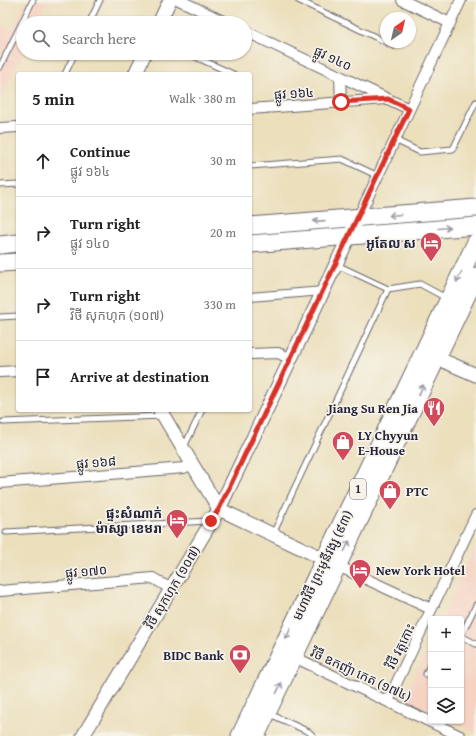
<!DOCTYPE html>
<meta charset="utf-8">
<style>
:root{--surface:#fff;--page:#f6f6f6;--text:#222;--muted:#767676;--line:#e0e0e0}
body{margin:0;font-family:"Gentium Book Plus","Noto Sans Khmer",serif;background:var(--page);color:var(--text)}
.controls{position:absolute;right:12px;bottom:12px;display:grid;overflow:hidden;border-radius:4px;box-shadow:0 1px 3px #0004}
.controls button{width:36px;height:36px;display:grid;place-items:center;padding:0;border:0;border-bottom:1px solid var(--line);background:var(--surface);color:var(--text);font:20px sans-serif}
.compass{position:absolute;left:380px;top:12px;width:36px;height:36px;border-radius:50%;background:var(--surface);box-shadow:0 1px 3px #0004;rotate:34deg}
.stop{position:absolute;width:12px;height:12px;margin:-9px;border:3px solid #d93025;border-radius:50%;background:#fff}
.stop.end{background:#d93025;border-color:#fff;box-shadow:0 1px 4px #0008}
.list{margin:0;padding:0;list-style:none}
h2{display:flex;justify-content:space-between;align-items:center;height:52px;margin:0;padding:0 16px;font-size:17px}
h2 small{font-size:13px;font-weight:400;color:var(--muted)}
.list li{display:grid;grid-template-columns:26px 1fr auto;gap:12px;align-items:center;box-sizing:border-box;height:72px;padding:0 16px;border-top:1px solid var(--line)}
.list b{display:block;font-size:15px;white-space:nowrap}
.list p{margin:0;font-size:13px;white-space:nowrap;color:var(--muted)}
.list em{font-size:13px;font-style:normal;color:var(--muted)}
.icon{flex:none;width:22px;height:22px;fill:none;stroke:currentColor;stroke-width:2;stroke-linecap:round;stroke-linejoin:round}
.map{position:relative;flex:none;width:476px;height:736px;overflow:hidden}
.search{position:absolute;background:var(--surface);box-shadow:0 1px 3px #0004;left:16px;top:16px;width:236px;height:44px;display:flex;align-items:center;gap:10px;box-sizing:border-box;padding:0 14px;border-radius:22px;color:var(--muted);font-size:15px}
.panel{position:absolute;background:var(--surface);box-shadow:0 1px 3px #0004;left:16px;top:72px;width:236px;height:340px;border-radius:4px}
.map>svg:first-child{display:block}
.built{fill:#f5d2c2}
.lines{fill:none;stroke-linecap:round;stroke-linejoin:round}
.service-casing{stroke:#686468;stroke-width:7}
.pedestrian-casing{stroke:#686468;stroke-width:10}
.minor-casing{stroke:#686468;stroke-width:12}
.tertiary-casing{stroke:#686468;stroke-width:15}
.primary-casing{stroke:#686468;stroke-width:19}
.trunk-casing{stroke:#686468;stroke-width:19}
.service{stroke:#fff;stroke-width:5}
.pedestrian{stroke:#fff;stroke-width:8}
.minor{stroke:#fff;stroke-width:10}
.tertiary{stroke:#fff;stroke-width:13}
.primary{stroke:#fff;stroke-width:17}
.trunk{stroke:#fff;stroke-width:17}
.oneway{stroke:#9c9ca7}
.route{stroke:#d93025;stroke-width:5}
.labels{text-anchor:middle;stroke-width:3.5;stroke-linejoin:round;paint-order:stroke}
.shield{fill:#f7f3e8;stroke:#62616f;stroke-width:1}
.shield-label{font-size:12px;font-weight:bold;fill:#22223b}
.street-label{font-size:13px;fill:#22223b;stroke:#f7f3e8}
.poi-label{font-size:13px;font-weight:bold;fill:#22223b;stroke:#f7f3e8;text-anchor:end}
</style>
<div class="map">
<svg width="476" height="736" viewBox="0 0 476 736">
<rect width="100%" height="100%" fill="#f7f3e8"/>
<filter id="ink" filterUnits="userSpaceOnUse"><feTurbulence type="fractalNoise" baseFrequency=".025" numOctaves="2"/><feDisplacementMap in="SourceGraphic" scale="8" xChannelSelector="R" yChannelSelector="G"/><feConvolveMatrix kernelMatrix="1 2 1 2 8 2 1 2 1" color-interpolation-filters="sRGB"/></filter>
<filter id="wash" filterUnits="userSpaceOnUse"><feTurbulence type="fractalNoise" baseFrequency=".012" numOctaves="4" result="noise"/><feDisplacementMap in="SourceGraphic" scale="16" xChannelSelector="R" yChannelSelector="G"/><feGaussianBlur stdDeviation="0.9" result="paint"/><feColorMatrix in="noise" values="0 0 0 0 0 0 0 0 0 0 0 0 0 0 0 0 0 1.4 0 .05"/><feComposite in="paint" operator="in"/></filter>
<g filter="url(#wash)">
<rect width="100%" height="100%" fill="#ebdfbc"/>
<path class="built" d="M26 0H48L37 23H23V53L0 101V24L12 30Z
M476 546V733L451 721H461V619H441Z
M431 641V711L404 698Z"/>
</g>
<g filter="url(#ink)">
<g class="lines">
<g class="service-casing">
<path id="service" d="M298 0 394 46
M89 23 100 0
M187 53 233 74
M0 67 33 0
M65 74 75 53
M395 140 420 152 453 149 476 102
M250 166 342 159 378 176
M0 185 18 184
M337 265 388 289
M0 317 18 316
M3 422 163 416
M184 447 202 410
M6 532 209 521
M273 534 388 289 420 284 446 298
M461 636 476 605
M461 636 476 644
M426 674 431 663
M270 714 309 732 313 736"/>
</g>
<g class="pedestrian-casing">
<path id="pedestrian" d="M250 297 323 291"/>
</g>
<g class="minor-casing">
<path id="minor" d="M179 0 227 23
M402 0 450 23
M245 31 409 109
M340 76 341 103
M250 109 386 99
M0 128 18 127
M358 218 461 0
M250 354 278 353 291 359
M0 372 18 371
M0 483 184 468 192 464
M338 566 431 609
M0 591 153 578 171 589
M294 657 460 736
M388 701 476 515"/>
</g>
<g class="tertiary-casing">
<path id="tertiary" d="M159 23 170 0
M135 74 145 53
M437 358 476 375
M160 410 219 509 324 559
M83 736 219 509 358 218"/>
</g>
<g class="primary-casing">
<path id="primary" d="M250 226 476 208
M250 244 476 226
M0 245 18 243
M0 263 18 262"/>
</g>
<g class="trunk-casing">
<path id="trunk" d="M240 736 476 242
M256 736 476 276"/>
</g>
<use href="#service" class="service"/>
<use href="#pedestrian" class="pedestrian"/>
<use href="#minor" class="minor"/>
<use href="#tertiary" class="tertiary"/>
<use href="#primary" class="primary"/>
<use href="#trunk" class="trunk"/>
</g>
<defs><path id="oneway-shaft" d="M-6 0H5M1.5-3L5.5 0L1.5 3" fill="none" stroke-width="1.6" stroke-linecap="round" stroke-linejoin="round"/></defs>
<g class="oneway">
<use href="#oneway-shaft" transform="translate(395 215) rotate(175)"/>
<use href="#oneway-shaft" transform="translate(319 221) rotate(176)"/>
<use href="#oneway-shaft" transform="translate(444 228) rotate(-5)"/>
<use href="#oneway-shaft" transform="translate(459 277) rotate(116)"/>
<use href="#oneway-shaft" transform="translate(421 390) rotate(-64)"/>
<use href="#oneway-shaft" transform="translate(347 546) rotate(-64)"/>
<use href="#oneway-shaft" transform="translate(288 634) rotate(116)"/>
<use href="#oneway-shaft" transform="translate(279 688) rotate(-65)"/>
</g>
</g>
<g class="lines" filter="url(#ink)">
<path class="route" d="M211 521 219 509 409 109 388 99 341 102"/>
</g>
<defs>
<g id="hotel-pin" transform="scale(1.15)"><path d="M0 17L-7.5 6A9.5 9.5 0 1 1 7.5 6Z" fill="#d1495b" stroke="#f7f3e8"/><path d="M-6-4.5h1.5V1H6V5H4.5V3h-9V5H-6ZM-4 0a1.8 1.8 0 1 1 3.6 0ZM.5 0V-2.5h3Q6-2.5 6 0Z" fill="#fff"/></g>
<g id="restaurant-pin" transform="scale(1.15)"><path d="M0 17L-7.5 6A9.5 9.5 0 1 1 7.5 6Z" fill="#d1495b" stroke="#f7f3e8"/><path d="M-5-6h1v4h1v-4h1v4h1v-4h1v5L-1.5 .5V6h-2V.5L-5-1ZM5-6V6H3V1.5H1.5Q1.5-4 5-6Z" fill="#fff"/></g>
<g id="shop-pin" transform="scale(1.15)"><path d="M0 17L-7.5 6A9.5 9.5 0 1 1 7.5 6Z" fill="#d1495b" stroke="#f7f3e8"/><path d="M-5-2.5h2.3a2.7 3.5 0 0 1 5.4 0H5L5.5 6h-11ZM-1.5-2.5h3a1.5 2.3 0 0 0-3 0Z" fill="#fff"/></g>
<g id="bank-pin" transform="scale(1.15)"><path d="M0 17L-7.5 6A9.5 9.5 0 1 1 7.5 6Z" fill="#d1495b" stroke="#f7f3e8"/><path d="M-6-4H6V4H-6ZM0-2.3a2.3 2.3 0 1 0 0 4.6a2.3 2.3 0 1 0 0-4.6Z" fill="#fff"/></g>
</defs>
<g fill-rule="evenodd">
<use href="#hotel-pin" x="431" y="243"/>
<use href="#restaurant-pin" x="434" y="408"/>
<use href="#shop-pin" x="343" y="442"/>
<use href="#shop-pin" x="390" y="491"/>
<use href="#hotel-pin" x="177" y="520"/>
<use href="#hotel-pin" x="360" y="570"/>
<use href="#bank-pin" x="240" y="655"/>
</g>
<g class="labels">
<rect class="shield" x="350" y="479" width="16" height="20" rx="3"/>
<g class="shield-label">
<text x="358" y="493">1</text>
</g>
<g class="street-label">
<text transform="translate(333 58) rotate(25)" y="5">ផ្លូវ ១៤០</text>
<text transform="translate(294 93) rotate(-4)" y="5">ផ្លូវ ១៦៤</text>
<text transform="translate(96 462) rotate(-5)" y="5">ផ្លូវ ១៦៨</text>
<text transform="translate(322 565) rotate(-64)" y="5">មហាវិថី ព្រះមុនីវង្ស (៩៣)</text>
<text transform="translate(86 571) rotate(-5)" y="5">ផ្លូវ ១៧០</text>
<text transform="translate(172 587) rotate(-59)" y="5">វិថី សុកហុក (១០៧)</text>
<text transform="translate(400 646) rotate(-64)" y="5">វិថី វត្តកោះ</text>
<text transform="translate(361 674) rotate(25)" y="5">វិថី ឧកញ៉ា កេត (១៧៤)</text>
</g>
<g class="poi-label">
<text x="416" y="248">អូតែល ស</text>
<text x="418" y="413">Jiang Su Ren Jia</text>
<text x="358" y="440" text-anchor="start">LY Chyyun<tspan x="358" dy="15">E-House</tspan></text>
<text x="406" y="496" text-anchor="start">PTC</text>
<text x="162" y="518">ផ្ទះសំណាក់<tspan x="162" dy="15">ម៉ាស្សា ខេមរា</tspan></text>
<text x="376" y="575" text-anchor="start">New York Hotel</text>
<text x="224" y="660">BIDC Bank</text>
</g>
</g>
</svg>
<div class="controls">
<button>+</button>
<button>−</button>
<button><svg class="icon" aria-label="layers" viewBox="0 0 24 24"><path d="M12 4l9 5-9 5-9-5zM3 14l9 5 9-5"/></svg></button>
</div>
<svg class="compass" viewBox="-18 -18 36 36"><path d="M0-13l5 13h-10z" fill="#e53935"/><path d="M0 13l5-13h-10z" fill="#767676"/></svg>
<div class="stop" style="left:341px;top:102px"></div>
<div class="stop end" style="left:211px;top:521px"></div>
<div class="search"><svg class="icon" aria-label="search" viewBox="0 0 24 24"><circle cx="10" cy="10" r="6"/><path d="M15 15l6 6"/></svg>Search here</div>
<section class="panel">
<h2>5 min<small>Walk · 380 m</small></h2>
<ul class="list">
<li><svg class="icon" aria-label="ahead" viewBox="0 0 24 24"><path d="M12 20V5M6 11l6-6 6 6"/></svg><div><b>Continue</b><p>ផ្លូវ ១៦៤</p></div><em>30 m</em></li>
<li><svg class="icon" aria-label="right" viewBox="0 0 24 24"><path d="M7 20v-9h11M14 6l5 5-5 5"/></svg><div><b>Turn right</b><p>ផ្លូវ ១៤០</p></div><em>20 m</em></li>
<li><svg class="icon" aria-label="right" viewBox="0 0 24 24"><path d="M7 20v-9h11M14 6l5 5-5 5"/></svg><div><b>Turn right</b><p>វិថី សុកហុក (១០៧)</p></div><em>330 m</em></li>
<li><svg class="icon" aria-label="arrive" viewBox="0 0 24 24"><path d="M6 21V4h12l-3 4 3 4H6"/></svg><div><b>Arrive at destination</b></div></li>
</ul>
</section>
</div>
